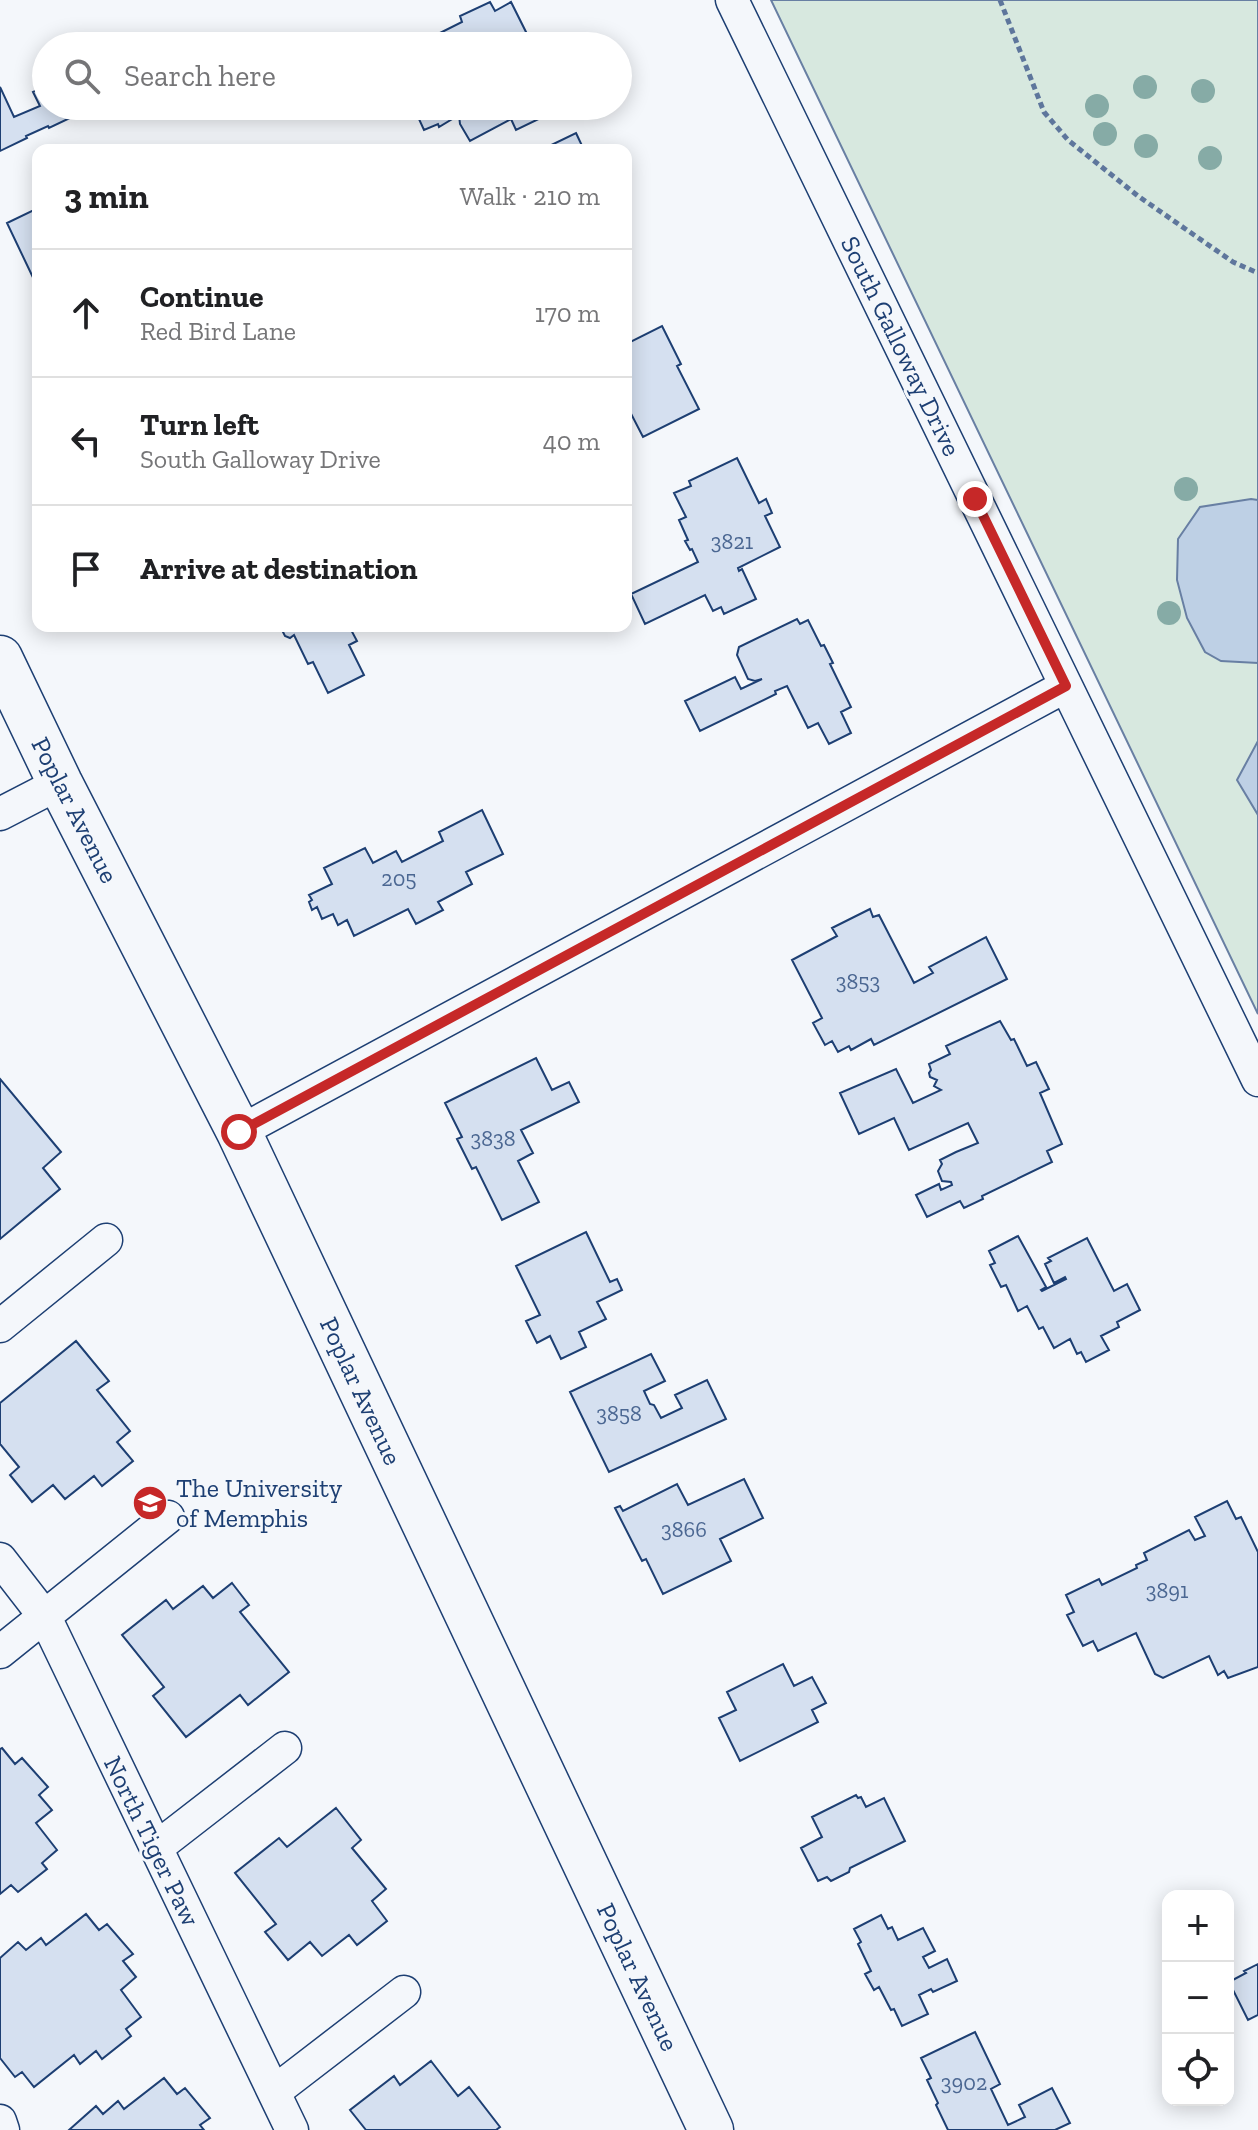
<!DOCTYPE html>
<meta charset="utf-8">
<style>
:root{--surface:#fff;--page:#f2f2f2;--text:#202124;--muted:#757577;--line:#e0e0e0}
body{margin:0;font-family:"Zilla Slab",serif;background:var(--page);color:var(--text)}
.controls{position:absolute;right:24px;bottom:24px;display:grid;overflow:hidden;border-radius:16px;box-shadow:0 4px 20px #0003}
.controls button{width:72px;height:72px;display:grid;place-items:center;padding:0;border:0;border-bottom:2px solid var(--line);background:var(--surface);color:var(--text);font:40px sans-serif}
.stop{position:absolute;width:24px;height:24px;margin:-18px;border:6px solid #c62828;border-radius:50%;background:#fff}
.stop.end{background:#c62828;border-color:#fff;box-shadow:0 2px 8px #0008}
.list{margin:0;padding:0;list-style:none}
h2{display:flex;justify-content:space-between;align-items:center;height:104px;margin:0;padding:0 32px;font-size:34px}
h2 small{font-size:26px;font-weight:400;color:var(--muted)}
.list li{display:grid;grid-template-columns:52px 1fr auto;gap:24px;align-items:center;box-sizing:border-box;height:128px;padding:0 32px;border-top:2px solid var(--line)}
.list b{display:block;font-size:30px;white-space:nowrap}
.list p{margin:0;font-size:26px;white-space:nowrap;color:var(--muted)}
.list em{font-size:26px;font-style:normal;color:var(--muted)}
.icon{flex:none;width:44px;height:44px;fill:none;stroke:currentColor;stroke-width:2;stroke-linecap:round;stroke-linejoin:round}
.map{position:relative;flex:none;width:1258px;height:2130px;overflow:hidden}
.search{position:absolute;background:var(--surface);box-shadow:0 4px 20px #0003;left:32px;top:32px;width:600px;height:88px;display:flex;align-items:center;gap:20px;box-sizing:border-box;padding:0 28px;border-radius:44px;color:var(--muted);font-size:30px}
.panel{position:absolute;background:var(--surface);box-shadow:0 4px 20px #0003;left:32px;top:144px;width:600px;height:488px;border-radius:16px}
.map>svg:first-child{display:block}
.green{fill:#d7e8df;stroke:#687fa3;stroke-width:2}
.water{fill:#bed0e5;stroke:#687fa3;stroke-width:2}
.building{fill:#d5e0f0;stroke:#1d3f73;stroke-width:2}
.lines{fill:none;stroke-linecap:round;stroke-linejoin:round}
.street-casing{stroke:#1d3f73;stroke-width:35}
.primary-casing{stroke:#1d3f73;stroke-width:47}
.path{stroke:#5e769c;stroke-width:5;stroke-dasharray:6 4;stroke-linecap:butt}
.street{stroke:#f4f7fb;stroke-width:32}
.primary{stroke:#f4f7fb;stroke-width:44}
.tree{fill:#86aba6}
.route{stroke:#c62828;stroke-width:10}
.labels{text-anchor:middle;stroke-width:6;stroke-linejoin:round;paint-order:stroke}
.number-label{font-size:22px;fill:#4b6792}
.street-label{font-size:26px;fill:#1d3f73;stroke:#f4f7fb}
.poi-label{font-size:26px;fill:#1d3f73;stroke:#f4f7fb;text-anchor:start}
</style>
<div class="map">
<svg width="1258" height="2130" viewBox="0 0 1258 2130">
<rect width="100%" height="100%" fill="#f4f7fb"/>
<path class="green" d="M771 0H1258V1014Z"/>
<path class="water" d="M1251 499 1258 500V663L1221 661 1205 652 1187 618 1177 580 1178 539 1200 507Z
M1258 741V815L1237 780Z"/>
<path class="building" d="M490 2 495 11 511 2 529 38 521 43 522 46H414L462 22 460 16Z
M46 86V106L93 107 49 128 48 126 26 136 27 138 0 151V87L14 117 40 106 33 92Z
M413 106H547L551 113 516 130 511 119 470 141 460 124 459 115 439 127 438 124 424 130Z
M576 133 584 150H541Z
M38 208V288L7 223Z
M662 326 681 364 677 366 699 409 643 437 626 404V344Z
M737 458 759 503 766 499 772 513 765 516 780 547 738 568 739 571 742 569 756 599 724 614 721 607 713 611 705 595 645 624 631 594 698 562 692 549 690 550 685 541 688 540 679 520 686 517 674 493 691 486 689 481Z
M797 619 800 624 808 620 821 646 824 645 833 663 830 664 851 707 841 712 851 733 829 744 818 723 808 728 787 686 775 691 776 694 700 731 685 701 735 677 741 689 762 679 755 681 748 679 737 655 739 647Z
M280 626H349L357 641 349 645 364 675 328 693 313 662 308 664 294 635 290 638 285 636Z
M482 810 503 854 466 872 472 884 438 902 443 910 416 924 408 909 354 936 347 920 338 925 333 914 322 919 317 907 312 910 309 902 312 900 309 895 332 884 324 868 365 848 373 863 396 851 402 862 443 841 439 832Z
M870 909 873 917 879 915 914 983 933 973 929 967 986 937 1007 979 874 1045 871 1039 851 1050 849 1046 838 1052 832 1041 825 1045 813 1023 822 1018 792 960 837 936 832 928Z
M1000 1021 1011 1040 1014 1039 1027 1066 1036 1062 1049 1089 1040 1093 1062 1144 1047 1151 1052 1162 982 1196 983 1199 964 1208 960 1201 927 1217 916 1195 939 1184 941 1190 952 1185 951 1182 942 1181 938 1171 942 1164 940 1160 956 1152 978 1143 968 1123 909 1150 894 1118 859 1134 840 1093 896 1069 913 1103 941 1090 934 1086 937 1080 930 1077 929 1073 931 1070 929 1064 950 1054 946 1046Z
M536 1058 552 1090 569 1082 579 1102 521 1130 533 1153 518 1161 539 1202 502 1220 476 1167 472 1169 457 1139 462 1137 445 1103Z
M0 1079 61 1152 43 1168 60 1189 0 1239Z
M586 1232 610 1282 617 1279 622 1290 597 1302 606 1319 579 1332 586 1347 561 1359 550 1336 537 1343 526 1321 540 1315 516 1266Z
M1018 1236 1046 1287 1041 1290 1042 1291 1066 1279 1065 1277 1054 1283 1045 1264 1051 1261 1048 1258 1087 1238 1114 1291 1127 1284 1140 1310 1117 1322 1119 1327 1101 1336 1109 1350 1086 1362 1081 1352 1077 1354 1070 1339 1054 1348 1043 1327 1039 1329 1027 1306 1018 1311 1006 1285 1001 1287 990 1265 995 1263 989 1251Z
M76 1341 109 1381 97 1390 130 1431 117 1442 133 1461 102 1486 94 1476 65 1499 53 1485 32 1502 10 1475 19 1467 0 1444V1403Z
M651 1354 665 1381 644 1391 650 1404 654 1405 661 1418 682 1408 675 1395 707 1380 726 1419 609 1472 570 1392Z
M744 1479 763 1518 720 1539 731 1561 663 1594 646 1559 642 1561 615 1508 620 1506 623 1511 677 1484 688 1505Z
M1227 1501 1236 1519 1241 1517 1258 1552V1667L1228 1678 1224 1671 1218 1675 1209 1656 1163 1678 1155 1674 1136 1633 1098 1651 1093 1641 1083 1646 1067 1615 1074 1612 1066 1595 1099 1579 1102 1585 1137 1568 1136 1565 1147 1560 1144 1553 1189 1530 1195 1540 1205 1536 1195 1517Z
M232 1583 249 1605 240 1612 289 1672 248 1705 240 1695 186 1737 153 1696 164 1687 122 1635 166 1600 173 1609 203 1586 213 1598Z
M783 1664 794 1686 812 1677 826 1703 812 1710 818 1722 740 1761 719 1718 736 1710 727 1692Z
M2 1748 15 1764 22 1758 48 1787 39 1795 52 1810 36 1823 57 1850 42 1863 47 1869 18 1892 11 1885 0 1894V1749Z
M856 1795 858 1798 861 1797 866 1807 884 1798 905 1841 850 1868 849 1872 831 1881 827 1877 818 1881 801 1848 822 1837 812 1817Z
M336 1808 361 1840 352 1848 386 1889 372 1901 387 1921 357 1945 349 1935 322 1956 310 1942 288 1960 265 1932 276 1924 235 1873 279 1838 287 1847Z
M86 1914 99 1930 107 1924 133 1954 123 1961 136 1977 121 1990 141 2017 126 2029 131 2036 102 2059 96 2051 80 2064 74 2055 34 2087 22 2072 15 2077 0 2058V1958L18 1942 26 1950 41 1938 46 1945Z
M881 1915 888 1929 892 1927 898 1940 923 1928 935 1951 923 1957 929 1968 947 1959 957 1981 933 1992 931 1989 919 1995 928 2014 902 2026 894 2009 891 2010 879 1987 874 1990 865 1974 871 1971 858 1944 861 1942 854 1929Z
M1258 1964V2015L1248 2020 1229 1982 1246 1973 1244 1971Z
M975 2032 1000 2084 991 2089 1008 2125 1025 2117 1019 2105 1052 2088 1070 2123 1055 2130H948L936 2105 938 2103 927 2080 931 2078 921 2058Z
M431 2061 458 2096 469 2087 500 2127 496 2130H366L350 2110 394 2076 400 2085Z
M164 2078 177 2094 185 2088 210 2118 200 2125 204 2130H69L96 2106 103 2114 118 2101 124 2109Z"/>
<g class="lines">
<g class="street-casing">
<path id="street" d="M732 0 1258 1080
M0 814 60 783
M239 1132 1066 686
M0 1326 106 1240
M0 1559 45 1617 292 2130
M0 1652 168 1517
M156 1848 285 1748
M274 2092 404 1992
M0 2121 3 2130"/>
</g>
<g class="primary-casing">
<path id="primary" d="M0 658 60 783 239 1132 711 2130"/>
</g>
<path class="path" d="M1000 0 1044 112 1068 140 1138 196 1233 262 1258 273"/>
<use href="#street" class="street"/>
<use href="#primary" class="primary"/>
</g>
<g class="tree">
<circle cx="1145" cy="87" r="12"/>
<circle cx="1203" cy="91" r="12"/>
<circle cx="1097" cy="106" r="12"/>
<circle cx="1105" cy="134" r="12"/>
<circle cx="1146" cy="146" r="12"/>
<circle cx="1210" cy="158" r="12"/>
<circle cx="1186" cy="489" r="12"/>
<circle cx="1169" cy="613" r="12"/>
</g>
<g class="lines">
<path class="route" d="M239 1132 1066 686 975 499"/>
</g>
<defs>
<g id="university-disc" transform="scale(1.8)"><circle r="9.5" fill="#c62828" stroke="#f4f7fb"/><path d="M0-5L7-2L0 1L-7-2ZM-4 1L0 2.5L4 1V4Q0 6-4 4Z" fill="#fff"/></g>
</defs>
<g fill-rule="evenodd">
<use href="#university-disc" x="150" y="1503"/>
</g>
<g class="labels">
<g class="number-label">
<text x="732" y="549">3821</text>
<text x="399" y="886">205</text>
<text x="858" y="989">3853</text>
<text x="493" y="1146">3838</text>
<text x="619" y="1421">3858</text>
<text x="684" y="1537">3866</text>
<text x="1167" y="1598">3891</text>
<text x="964" y="2090">3902</text>
</g>
<g class="street-label">
<text transform="translate(901 346) rotate(64)" y="9">South Galloway Drive</text>
<text transform="translate(75 810) rotate(63)" y="9">Poplar Avenue</text>
<text transform="translate(361 1391) rotate(65)" y="9">Poplar Avenue</text>
<text transform="translate(152 1841) rotate(64)" y="9">North Tiger Paw</text>
<text transform="translate(638 1977) rotate(65)" y="9">Poplar Avenue</text>
</g>
<g class="poi-label">
<text x="176" y="1497">The University<tspan x="176" dy="30">of Memphis</tspan></text>
</g>
</g>
</svg>
<div class="controls">
<button>+</button>
<button>−</button>
<button><svg class="icon" aria-label="locate" viewBox="0 0 24 24"><circle cx="12" cy="12" r="6"/><path d="M12 2v4M12 18v4M2 12h4M18 12h4"/></svg></button>
</div>
<div class="stop" style="left:239px;top:1132px"></div>
<div class="stop end" style="left:975px;top:499px"></div>
<div class="search"><svg class="icon" aria-label="search" viewBox="0 0 24 24"><circle cx="10" cy="10" r="6"/><path d="M15 15l6 6"/></svg>Search here</div>
<section class="panel">
<h2>3 min<small>Walk · 210 m</small></h2>
<ul class="list">
<li><svg class="icon" aria-label="ahead" viewBox="0 0 24 24"><path d="M12 20V5M6 11l6-6 6 6"/></svg><div><b>Continue</b><p>Red Bird Lane</p></div><em>170 m</em></li>
<li><svg class="icon" aria-label="left" viewBox="0 0 24 24"><path d="M17 20v-9H6M10 6l-5 5 5 5"/></svg><div><b>Turn left</b><p>South Galloway Drive</p></div><em>40 m</em></li>
<li><svg class="icon" aria-label="arrive" viewBox="0 0 24 24"><path d="M6 21V4h12l-3 4 3 4H6"/></svg><div><b>Arrive at destination</b></div></li>
</ul>
</section>
</div>
